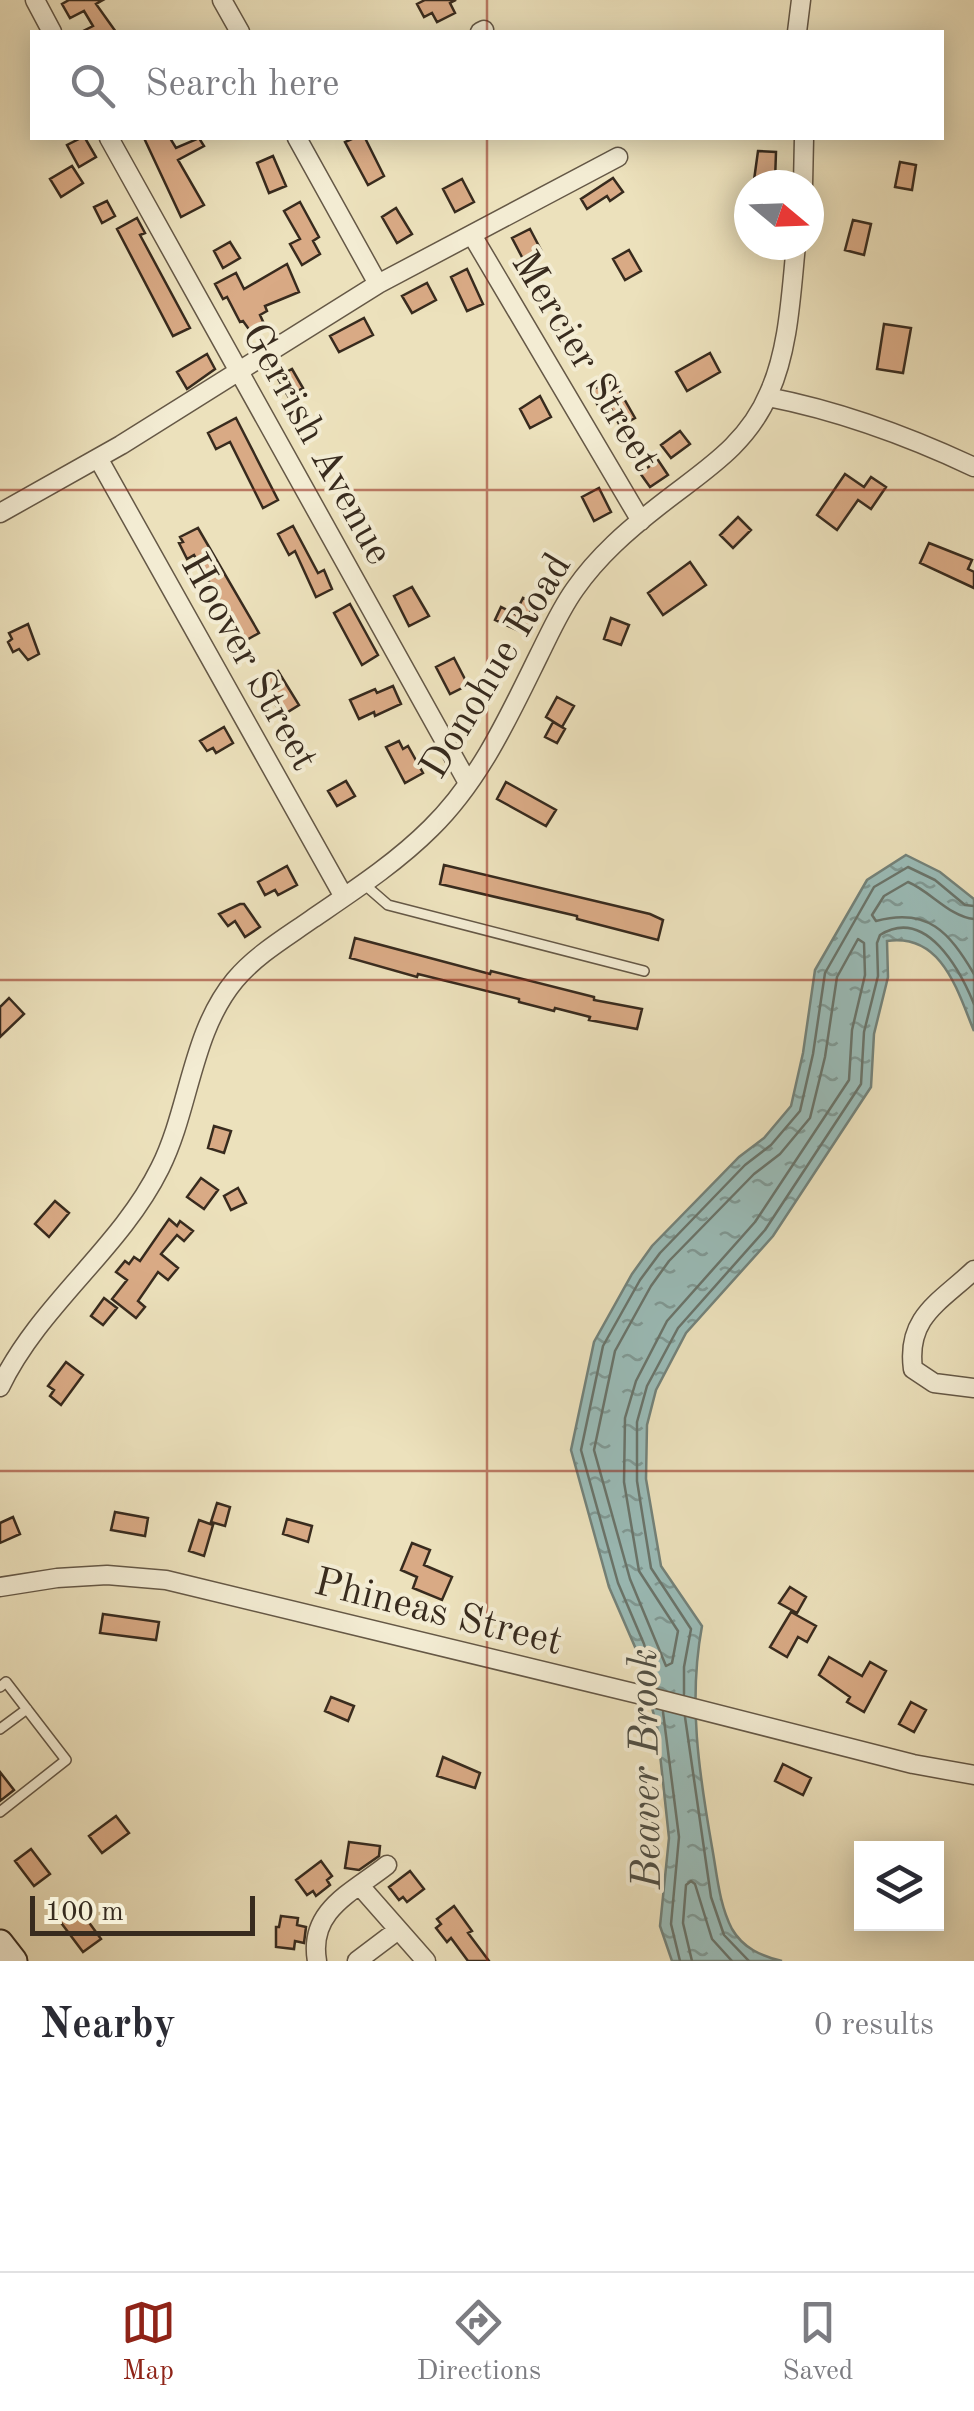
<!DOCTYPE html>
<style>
:root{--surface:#fff;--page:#f2f2f3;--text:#2b2b33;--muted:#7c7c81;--line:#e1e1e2;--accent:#8f2418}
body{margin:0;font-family:"Old Standard TT",serif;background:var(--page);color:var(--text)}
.controls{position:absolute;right:30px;bottom:30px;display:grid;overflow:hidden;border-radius:0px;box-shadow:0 5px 25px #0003}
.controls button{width:90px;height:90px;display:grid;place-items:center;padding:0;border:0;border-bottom:2px solid var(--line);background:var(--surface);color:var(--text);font:50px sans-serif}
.compass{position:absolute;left:734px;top:170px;width:90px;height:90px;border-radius:50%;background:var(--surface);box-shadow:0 5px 25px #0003;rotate:109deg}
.scale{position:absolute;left:30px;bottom:25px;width:225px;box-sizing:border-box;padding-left:10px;border:5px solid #382b1e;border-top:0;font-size:28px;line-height:35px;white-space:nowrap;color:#382b1e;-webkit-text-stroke:8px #f3ecd3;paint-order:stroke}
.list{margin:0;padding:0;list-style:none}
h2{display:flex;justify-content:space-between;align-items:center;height:130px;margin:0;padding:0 40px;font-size:42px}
h2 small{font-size:32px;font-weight:400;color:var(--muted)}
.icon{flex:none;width:55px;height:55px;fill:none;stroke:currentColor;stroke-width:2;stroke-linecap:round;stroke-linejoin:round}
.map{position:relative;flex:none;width:974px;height:1961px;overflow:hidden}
.search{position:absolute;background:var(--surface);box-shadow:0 5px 25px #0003;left:30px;right:30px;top:30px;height:110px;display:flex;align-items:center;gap:25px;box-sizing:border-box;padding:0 35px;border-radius:0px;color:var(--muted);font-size:38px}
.sheet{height:310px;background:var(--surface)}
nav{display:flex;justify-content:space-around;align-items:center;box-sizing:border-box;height:140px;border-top:2px solid var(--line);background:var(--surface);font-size:28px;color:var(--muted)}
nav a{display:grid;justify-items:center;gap:5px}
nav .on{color:var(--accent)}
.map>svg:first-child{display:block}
.water{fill:url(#water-ripples);stroke:#73827a;stroke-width:2.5}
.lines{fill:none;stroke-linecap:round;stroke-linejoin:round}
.shore{stroke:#69746b;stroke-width:2.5}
.building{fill:#d9aa85;stroke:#382b1e;stroke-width:2.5}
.lane-casing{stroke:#655846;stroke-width:12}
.street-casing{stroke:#655846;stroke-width:21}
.secondary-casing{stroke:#382b1e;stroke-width:29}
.lane{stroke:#f3ecd3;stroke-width:9}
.street{stroke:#f3ecd3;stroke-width:18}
.secondary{stroke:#f3ecd3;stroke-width:25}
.grid{fill:none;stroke:#8f2418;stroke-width:2.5;stroke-opacity:0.55}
.labels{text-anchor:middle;stroke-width:8;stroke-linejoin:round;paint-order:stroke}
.street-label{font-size:40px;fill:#382b1e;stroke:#f3ecd3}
.water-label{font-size:42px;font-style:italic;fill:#504f44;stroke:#f3ecd3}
</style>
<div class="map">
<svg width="974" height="1961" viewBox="0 0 974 1961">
<defs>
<pattern id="water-ripples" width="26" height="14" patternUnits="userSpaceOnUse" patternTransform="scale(2.5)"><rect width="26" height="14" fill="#9abcb8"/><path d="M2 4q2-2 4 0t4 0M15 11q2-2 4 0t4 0" fill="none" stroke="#7f9995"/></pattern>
</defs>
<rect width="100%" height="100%" fill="#ece1bc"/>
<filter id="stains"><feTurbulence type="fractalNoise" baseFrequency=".002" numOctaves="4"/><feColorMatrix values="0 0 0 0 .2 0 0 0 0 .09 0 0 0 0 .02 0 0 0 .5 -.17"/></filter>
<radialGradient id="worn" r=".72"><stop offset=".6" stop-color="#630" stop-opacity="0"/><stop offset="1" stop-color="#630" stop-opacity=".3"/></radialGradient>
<path class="water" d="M906 855 940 872 974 899V1031C957 990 942 933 887 941L888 977 874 1034 871 1087 773 1236 686 1333 656 1390 647 1425 646 1479 661 1566 702 1626C688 1701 699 1773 712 1847 717 1874 719 1904 732 1929 743 1948 761 1956 782 1961H672L660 1926 669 1838 657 1726 635 1647 609 1587 571 1450 594 1342 632 1274 652 1246 739 1157 764 1138 791 1106 803 1053 815 970 867 880Z"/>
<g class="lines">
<path class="shore" d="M974 919C950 917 930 891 908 882L884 896 872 915 876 921C928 907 949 932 974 974
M858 939 864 943 865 975 852 1030 849 1080 755 1222 667 1321 636 1381 625 1418 624 1482 639 1571 678 1631 672 1663 666 1666 630 1579 594 1450 615 1351 651 1286 669 1261 754 1174 780 1154 810 1118 825 1057 837 977Z
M656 1687 644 1644 618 1583 581 1450 603 1346 640 1280 660 1253 745 1165 771 1145 800 1111 813 1054 825 973 874 887 908 867 935 880 965 905 974 906
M684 1694V1667L691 1629 651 1568 637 1481V1422L647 1386 678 1328 765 1230 861 1084 864 1032 878 976 877 943 880 935C926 906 960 970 974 1004
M663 1712 679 1837 671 1924 680 1961
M685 1717 711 1897 724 1935 749 1961
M692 1961 683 1923 686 1885 691 1881 695 1884 712 1939 732 1961"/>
</g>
<path class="building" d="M69 0H103L96 4 116 32H81L93 26 84 11 70 18 62 4Z
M425 0H456L450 3 455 13 437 22 432 13 424 17 417 4Z
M81 138H85L96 157 79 167 67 145Z
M144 138H170L176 148 199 138 204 146 178 160 204 205 181 217Z
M354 138H365L384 176 368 185 345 142Z
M758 151 776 152 775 181 754 180Z
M273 156 286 186 269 193 257 163Z
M900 162 916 165 912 190 895 187Z
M72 166 83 183 61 197 50 179Z
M613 178 623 192 610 201 607 196 587 209 581 199Z
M462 179 474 202 455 212 443 189Z
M107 201 115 216 102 223 94 207Z
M300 202 319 237 313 241 320 254 302 265 290 244 300 239 284 211Z
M396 208 412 234 397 243 382 217Z
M137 218 145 233 140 235 190 328 173 336 117 229Z
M853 220 871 224 864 255 845 250Z
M530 229 541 250 523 259 512 238Z
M230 242 240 258 223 268 214 251Z
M629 250 641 271 625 280 613 259Z
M287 264 299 292 265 306 267 311 260 315 266 328 253 335 243 321 240 322 227 297 223 299 215 284 236 273 244 289Z
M467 269 483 304 467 311 451 277Z
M427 283 436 300 412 313 402 296Z
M364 318 373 335 339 352 330 336Z
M884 324 911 328 903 373 877 369Z
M710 353 720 372 687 391 676 372Z
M207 354 215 369 187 389 177 372Z
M292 369 303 388 288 396 277 377Z
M614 381 635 418 620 426 606 399 597 404 590 390Z
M540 396 551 417 530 428 520 409Z
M236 418 278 500 263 508 230 442 216 449 208 433Z
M680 431 690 444 671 458 661 445Z
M658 460 668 475 650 487 640 473Z
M845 474 864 487 871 477 886 487 871 509 858 500 837 530 817 515Z
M599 488 611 512 594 521 582 497Z
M738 517 751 530 733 548 720 535Z
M293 526 318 573 324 570 332 589 316 597 295 551 289 555 278 534Z
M198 528 259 633 243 642 194 555 187 559 179 543 183 542 180 537Z
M929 543 972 560 968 569 974 572V588L920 563Z
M690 562 706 585 663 615 648 593Z
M412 587 429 616 409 626 394 596Z
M523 598 534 603 530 612 535 615 526 634 495 620 501 607 515 614Z
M350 604 378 655 362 665 334 613Z
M611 618 629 625 621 645 604 639Z
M28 624 39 654 28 660 19 649 13 652 8 642 12 639 9 633Z
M454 658 468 685 450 694 436 667Z
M278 671 299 705 283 715 260 682Z
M393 686 401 704 375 716 374 712 359 719 350 700 375 689 377 693Z
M557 697 574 706 562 727 546 717Z
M553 722 565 729 557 743 545 737Z
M224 727 233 743 216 753 213 748 207 751 200 741Z
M399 741 403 749 408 746 423 773 405 783 386 747Z
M346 781 355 796 337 806 328 791Z
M506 782 556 810 546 826 497 799Z
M444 865 650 914 663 920 658 940 577 919V916L440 884Z
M287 866 297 885 278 895 275 890 265 895 258 882Z
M240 904H244L260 927 245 937 235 921 228 926 219 914Z
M355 938 490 974 491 971 594 997V1000L642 1009 637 1029 589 1020 590 1017 555 1008 554 1011 519 1002V999L418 974 417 977 350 958Z
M9 998 24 1014 0 1037V1007Z
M214 1126 231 1131 224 1153 208 1148Z
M201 1178 218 1190 204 1209 187 1197Z
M238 1188 246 1203 231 1210 224 1196Z
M55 1201 69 1213 49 1237 35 1224Z
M169 1219 177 1226 180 1221 193 1231 184 1241 177 1235 161 1254 178 1268 168 1280 158 1272 138 1301 145 1307 136 1318 112 1299 127 1280 116 1272 125 1261 129 1264 134 1257 140 1261Z
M104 1298 117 1308 103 1325 91 1316Z
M66 1362 83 1375 61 1405 50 1396 54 1390 48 1386Z
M217 1503 230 1507 225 1526 211 1522Z
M115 1512 148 1518 145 1536 111 1530Z
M13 1517 20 1534 0 1543V1523Z
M287 1519 312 1526 308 1542 283 1534Z
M199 1520 213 1525 204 1556 189 1551Z
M412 1543 430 1550 424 1565 452 1577 442 1600 413 1588 417 1577 401 1570Z
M790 1587 806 1597 797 1613 779 1603Z
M791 1612 816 1626 807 1642 798 1637 787 1657 770 1647Z
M103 1614 159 1622 156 1640 100 1633Z
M829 1657 862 1676 870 1662 886 1671 864 1712 847 1702 850 1697 819 1675Z
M331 1697 354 1706 348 1721 325 1711Z
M911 1702 926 1710 914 1732 899 1724Z
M443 1757 480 1773 475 1788 437 1776Z
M783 1764 811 1778 803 1795 775 1781Z
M0 1772 14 1790 0 1801Z
M116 1816 129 1833 102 1853 89 1836Z
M349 1842 380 1846 379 1856 359 1870 345 1868Z
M31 1849 50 1874 34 1886 15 1861Z
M321 1861 332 1876 327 1880 330 1885 316 1896 313 1891 307 1895 296 1880Z
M410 1871 424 1889 407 1902 403 1897 399 1900 389 1887Z
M77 1906 101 1939 83 1952 59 1920Z
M454 1906 472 1931 468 1933 489 1961H468L451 1938 447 1942 436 1928 441 1924 437 1919Z
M281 1916 298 1918 297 1925 306 1927 304 1943 295 1941 294 1949 276 1947V1927H279Z"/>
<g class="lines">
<g class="lane-casing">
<path id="lane" d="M365 885 388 905 644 971
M0 1687 6 1682 66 1760 0 1812
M0 1729 27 1709"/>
</g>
<g class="street-casing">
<path id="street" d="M35 0 52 32
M222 0 240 32
M480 32 484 30
M797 32 801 0
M109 138 468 783
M297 138 378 284
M803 185 804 138
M472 235 641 521
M768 397C840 411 908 436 974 467
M98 458 344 897
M0 513 121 445 378 284 618 157
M974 1270C940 1302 906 1317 913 1369L934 1383 974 1388
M0 1387C40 1304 120 1249 160 1168 190 1108 191 1033 235 980 256 955 285 938 312 919 353 891 396 863 431 828 480 780 509 716 539 655 550 633 560 610 575 589 598 556 628 530 660 505 703 471 747 446 769 393 789 349 791 293 796 245
M0 1587 57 1578 107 1575 166 1580 638 1694 913 1764 974 1775
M360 1886 426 1961
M317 1961C308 1910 353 1892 387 1865
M357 1961 398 1930"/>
</g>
<g class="secondary-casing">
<path id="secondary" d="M0 1943 14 1961"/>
</g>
<use href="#lane" class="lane"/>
<use href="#street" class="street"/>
<use href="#secondary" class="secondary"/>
</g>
<path class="grid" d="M487 0V32M487 138V1961M0 490H974M0 980H974M0 1471H974"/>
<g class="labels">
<g class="street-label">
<text transform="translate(587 360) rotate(59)" y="14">Mercier Street</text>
<text transform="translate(319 443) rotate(61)" y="14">Gerrish Avenue</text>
<text transform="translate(251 661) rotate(61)" y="14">Hoover Street</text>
<text transform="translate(494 665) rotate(-59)" y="14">Donohue Road</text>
<text transform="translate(439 1610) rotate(14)" y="14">Phineas Street</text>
</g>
<g class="water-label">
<text transform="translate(643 1769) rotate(-91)" y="15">Beaver Brook</text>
</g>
</g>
<rect width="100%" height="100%" filter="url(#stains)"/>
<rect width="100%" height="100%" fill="url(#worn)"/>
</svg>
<div class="controls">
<button><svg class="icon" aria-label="layers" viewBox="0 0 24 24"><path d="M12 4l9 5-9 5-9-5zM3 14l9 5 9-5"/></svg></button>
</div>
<svg class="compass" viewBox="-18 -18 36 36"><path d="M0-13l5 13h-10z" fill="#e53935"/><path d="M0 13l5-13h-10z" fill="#7c7c81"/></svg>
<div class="scale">100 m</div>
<div class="search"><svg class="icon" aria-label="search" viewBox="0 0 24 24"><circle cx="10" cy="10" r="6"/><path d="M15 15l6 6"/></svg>Search here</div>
</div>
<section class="sheet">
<h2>Nearby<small>0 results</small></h2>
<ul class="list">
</ul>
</section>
<nav>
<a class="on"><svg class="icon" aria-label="map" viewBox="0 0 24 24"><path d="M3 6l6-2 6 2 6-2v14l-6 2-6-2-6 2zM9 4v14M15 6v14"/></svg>Map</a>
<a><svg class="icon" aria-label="directions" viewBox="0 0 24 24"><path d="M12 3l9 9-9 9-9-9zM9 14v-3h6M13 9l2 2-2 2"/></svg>Directions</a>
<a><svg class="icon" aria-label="saved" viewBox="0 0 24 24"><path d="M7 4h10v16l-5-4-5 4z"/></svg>Saved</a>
</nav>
